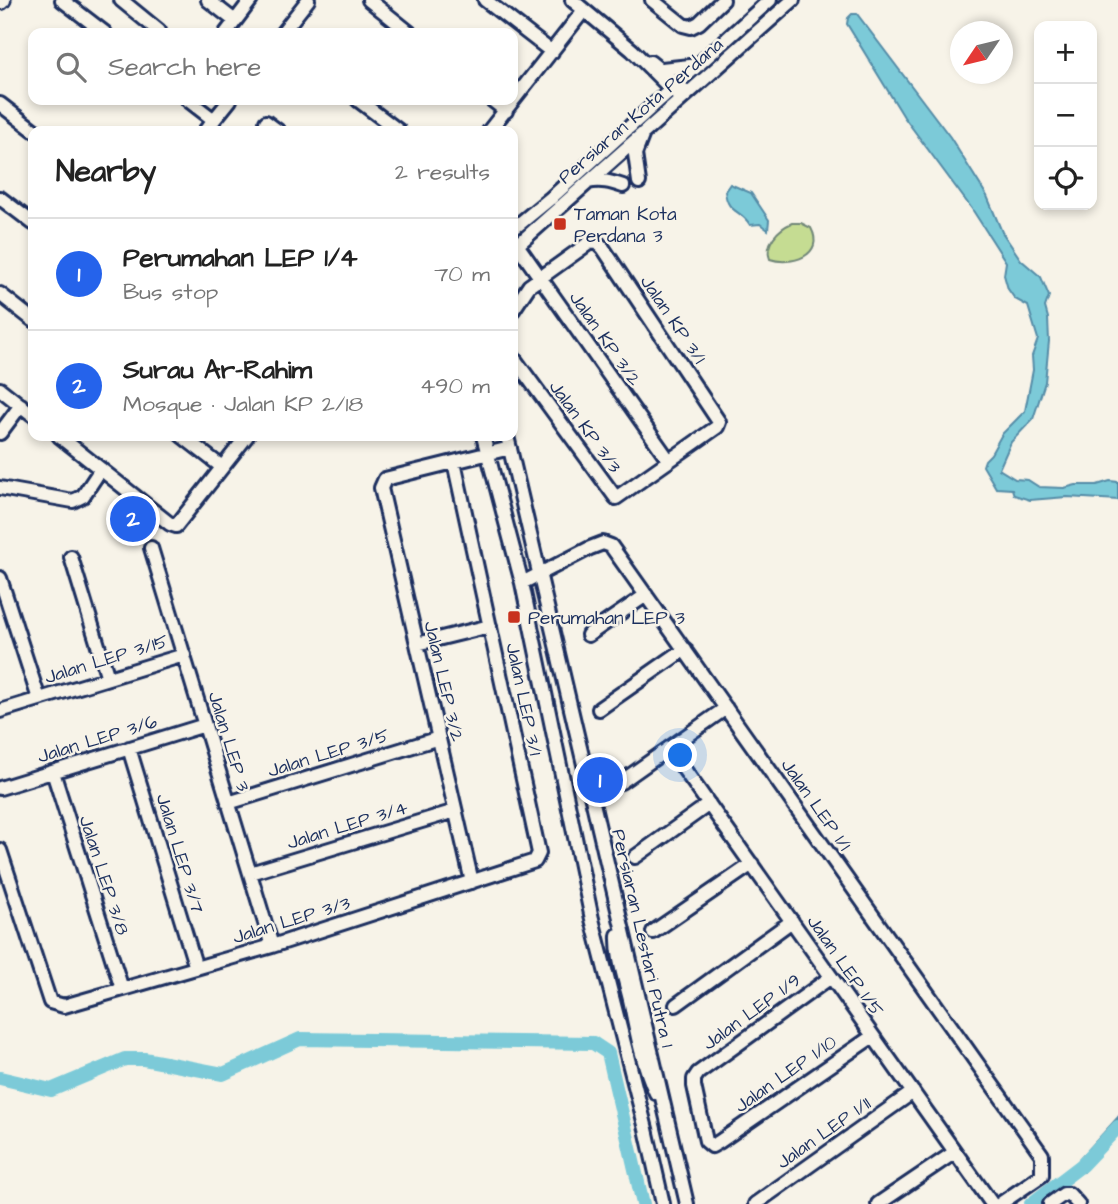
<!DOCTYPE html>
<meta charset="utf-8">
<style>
:root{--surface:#fff;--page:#f6f6f6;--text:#222;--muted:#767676;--line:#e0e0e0;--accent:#2563eb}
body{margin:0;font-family:"Architects Daughter",sans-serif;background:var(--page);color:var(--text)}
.controls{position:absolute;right:21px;top:21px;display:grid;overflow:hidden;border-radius:14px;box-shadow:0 4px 10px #0003}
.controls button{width:63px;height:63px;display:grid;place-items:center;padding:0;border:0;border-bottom:2px solid var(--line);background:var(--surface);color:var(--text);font:35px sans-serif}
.compass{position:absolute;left:950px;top:21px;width:63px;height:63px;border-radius:50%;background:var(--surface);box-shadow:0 4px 10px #0003;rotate:235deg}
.you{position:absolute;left:681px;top:756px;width:24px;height:24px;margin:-18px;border:5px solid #fff;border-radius:50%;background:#1a73e8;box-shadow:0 0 0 10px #1a73e833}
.badge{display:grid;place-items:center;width:46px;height:46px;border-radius:50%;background:var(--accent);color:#fff;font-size:23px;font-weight:700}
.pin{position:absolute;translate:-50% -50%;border:4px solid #fff;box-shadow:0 2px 7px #0006}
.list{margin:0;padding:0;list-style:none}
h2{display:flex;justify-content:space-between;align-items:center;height:91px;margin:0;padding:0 28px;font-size:30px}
h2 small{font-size:23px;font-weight:400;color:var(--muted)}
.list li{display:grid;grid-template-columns:46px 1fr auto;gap:21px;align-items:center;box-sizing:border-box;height:112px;padding:0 28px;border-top:2px solid var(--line)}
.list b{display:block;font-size:26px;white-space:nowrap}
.list p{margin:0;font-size:23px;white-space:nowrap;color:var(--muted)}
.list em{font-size:23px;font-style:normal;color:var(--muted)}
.icon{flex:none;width:38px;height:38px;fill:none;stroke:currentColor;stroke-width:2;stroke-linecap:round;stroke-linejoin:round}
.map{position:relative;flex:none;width:1118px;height:1204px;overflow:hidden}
.search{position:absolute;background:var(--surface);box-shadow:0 4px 10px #0003;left:28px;top:28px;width:490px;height:77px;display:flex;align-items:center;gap:18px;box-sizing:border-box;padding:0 24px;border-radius:14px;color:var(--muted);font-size:26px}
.panel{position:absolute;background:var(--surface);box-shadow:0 4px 10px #0003;left:28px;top:126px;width:490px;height:315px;border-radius:14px}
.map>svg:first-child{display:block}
.green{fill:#c5dc92;stroke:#708678;stroke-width:2}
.water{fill:#7bcad8;stroke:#558ca7;stroke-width:2}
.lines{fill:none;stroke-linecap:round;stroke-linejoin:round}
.river{stroke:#7bcad8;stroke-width:14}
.minor-casing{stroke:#1b2f5e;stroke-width:18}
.major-casing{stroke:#1b2f5e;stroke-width:21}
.minor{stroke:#f7f3e8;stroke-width:12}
.major{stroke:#f7f3e8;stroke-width:16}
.poi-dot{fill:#c8321e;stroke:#f7f3e8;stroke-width:2.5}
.labels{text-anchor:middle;stroke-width:5;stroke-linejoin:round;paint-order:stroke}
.street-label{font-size:19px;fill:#1b2f5e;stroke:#f7f3e8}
.poi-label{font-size:19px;fill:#1b2f5e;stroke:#f7f3e8;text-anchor:start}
</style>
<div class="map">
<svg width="1118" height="1204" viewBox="0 0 1118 1204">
<rect width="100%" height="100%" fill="#f7f3e8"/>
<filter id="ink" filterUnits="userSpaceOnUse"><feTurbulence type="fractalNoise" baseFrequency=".0143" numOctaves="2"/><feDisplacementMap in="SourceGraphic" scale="14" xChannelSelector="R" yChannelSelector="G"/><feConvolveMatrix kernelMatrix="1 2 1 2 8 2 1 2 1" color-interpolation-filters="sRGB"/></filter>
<g filter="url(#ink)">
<path class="green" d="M792 223H801L811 228C826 256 790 266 770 259 764 244 778 229 792 223Z"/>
<path class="water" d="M852 14H857L950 137 987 196 1002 232 1021 260 1041 277 1049 296 1045 307 1048 318 1049 341 1045 382 1033 419 1011 442 999 469 1015 479 1028 480 1039 487 1064 488 1076 485H1097L1110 481 1118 482V500L1067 497 1030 500 1014 495 1012 489 996 488 983 466 985 460 991 454 1002 434 1025 411 1033 370 1032 356 1038 339 1028 306 1015 299 1008 289 1004 275 1006 262 972 209 904 117 847 24 848 18Z
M730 184 751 193 769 220 768 230 760 224 750 225C741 209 727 214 725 191Z
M1118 1117V1135L1101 1150 1083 1172 1076 1163Z"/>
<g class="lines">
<path class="river" d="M0 1078 51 1090 125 1059H144L223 1074 300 1039 593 1043 608 1053 643 1204
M1031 1204 1082 1165 1118 1127"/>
<g class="minor-casing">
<path id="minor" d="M62 0 105 33
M121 0 159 31
M208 0 235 21
M369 0 410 33
M485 0 552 52
M572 0 632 50 676 94
M652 0 683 25 691 27 699 23 723 0
M226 33 251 0
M282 33 308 0
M650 62 682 88
M662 69 699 65
M188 100 214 120
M358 100 399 131
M492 100 506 111
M0 104 35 131
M266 122 278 131
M205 131 230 100
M489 131 584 10
M588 182C601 179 611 182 623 186
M639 182 635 154 642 136
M0 198 33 223
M513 229 551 198 770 0
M513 239 668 459
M513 249 793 0
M0 294 33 320
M513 310 529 286 589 243 597 242 603 248 719 422 717 427 616 498 513 357
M0 389 33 415
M0 433 21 405
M59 436 170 524 176 526 247 436
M182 436 222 467
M483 436 522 583 592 919 646 1129 663 1204
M507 436 687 1204
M0 488 73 501 83 496 101 469
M151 548 272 946
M71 557 108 678
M0 578 39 699
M522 583 590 548 603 543 611 546 1042 1155V1175L1000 1204
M588 635 646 595
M417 644 490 626
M599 709 685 649
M0 711 184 655
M129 748 196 968
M669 748 992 1204
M53 772 122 989
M621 782 726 708
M0 788 205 725
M228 803 439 738
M0 850 50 1002 64 1006 272 946 535 861 539 853 454 462
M635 857 709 804
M250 873 455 811
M472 882 381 488 385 479 510 448
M653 932 752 864
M618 935C617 959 626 981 631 1004 637 1035 643 1065 656 1093
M831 977 698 1073 694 1079V1086L706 1141 712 1146 719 1142 873 1036
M676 1005 792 921
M755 1204 913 1092
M878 1204 955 1152
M1050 1204 1064 1194H1069L1078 1204"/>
</g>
<g class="major-casing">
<path id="major" d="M0 1 2 0"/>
</g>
<use href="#minor" class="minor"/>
<use href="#major" class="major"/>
</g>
</g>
<g class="poi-dot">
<rect x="553" y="217" width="14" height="14" rx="3.5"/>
<rect x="507" y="610" width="14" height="14" rx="3.5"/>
</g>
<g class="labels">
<g class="street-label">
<text transform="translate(640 110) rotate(-41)" y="7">Persiaran Kota Perdana</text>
<text transform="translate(674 319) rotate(56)" y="7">Jalan KP 3/1</text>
<text transform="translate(606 338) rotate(55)" y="7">Jalan KP 3/2</text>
<text transform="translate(586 426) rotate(54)" y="7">Jalan KP 3/3</text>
<text transform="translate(106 658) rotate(-17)" y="7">Jalan LEP 3/15</text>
<text transform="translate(445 681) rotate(77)" y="7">Jalan LEP 3/2</text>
<text transform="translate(525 699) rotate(78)" y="7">Jalan LEP 3/1</text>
<text transform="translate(97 738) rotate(-17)" y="7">Jalan LEP 3/6</text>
<text transform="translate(230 741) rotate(73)" y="7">Jalan LEP 3</text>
<text transform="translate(328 752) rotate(-17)" y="7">Jalan LEP 3/5</text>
<text transform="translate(817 804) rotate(55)" y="7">Jalan LEP 1/1</text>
<text transform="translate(347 824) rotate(-17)" y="7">Jalan LEP 3/4</text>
<text transform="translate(181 853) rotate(73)" y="7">Jalan LEP 3/7</text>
<text transform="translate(105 875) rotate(72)" y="7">Jalan LEP 3/8</text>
<text transform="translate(291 919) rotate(-17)" y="7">Jalan LEP 3/3</text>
<text transform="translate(644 938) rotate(77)" y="7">Persiaran Lestari Putra 1</text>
<text transform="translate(846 965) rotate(55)" y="7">Jalan LEP 1/5</text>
<text transform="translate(751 1011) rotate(-36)" y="7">Jalan LEP 1/9</text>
<text transform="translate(785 1073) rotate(-35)" y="7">Jalan LEP 1/10</text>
<text transform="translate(823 1132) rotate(-35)" y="7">Jalan LEP 1/11</text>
</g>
<g class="poi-label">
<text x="574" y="220">Taman Kota<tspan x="574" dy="22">Perdana 3</tspan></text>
<text x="528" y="624">Perumahan LEP 3</text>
</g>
</g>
</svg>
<div class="controls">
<button>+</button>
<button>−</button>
<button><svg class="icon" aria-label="locate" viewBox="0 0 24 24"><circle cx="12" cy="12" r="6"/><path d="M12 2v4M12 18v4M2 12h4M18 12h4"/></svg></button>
</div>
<svg class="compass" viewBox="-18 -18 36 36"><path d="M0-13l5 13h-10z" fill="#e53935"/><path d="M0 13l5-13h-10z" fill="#767676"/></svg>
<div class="you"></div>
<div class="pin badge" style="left:600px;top:780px">1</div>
<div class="pin badge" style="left:133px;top:519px">2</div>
<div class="search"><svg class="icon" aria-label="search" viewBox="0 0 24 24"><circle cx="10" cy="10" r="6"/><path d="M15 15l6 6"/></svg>Search here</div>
<section class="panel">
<h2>Nearby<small>2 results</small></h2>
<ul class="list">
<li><span class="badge">1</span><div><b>Perumahan LEP 1/4</b><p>Bus stop</p></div><em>70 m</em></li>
<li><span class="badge">2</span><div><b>Surau Ar-Rahim</b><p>Mosque · Jalan KP 2/18</p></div><em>490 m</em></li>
</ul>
</section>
</div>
